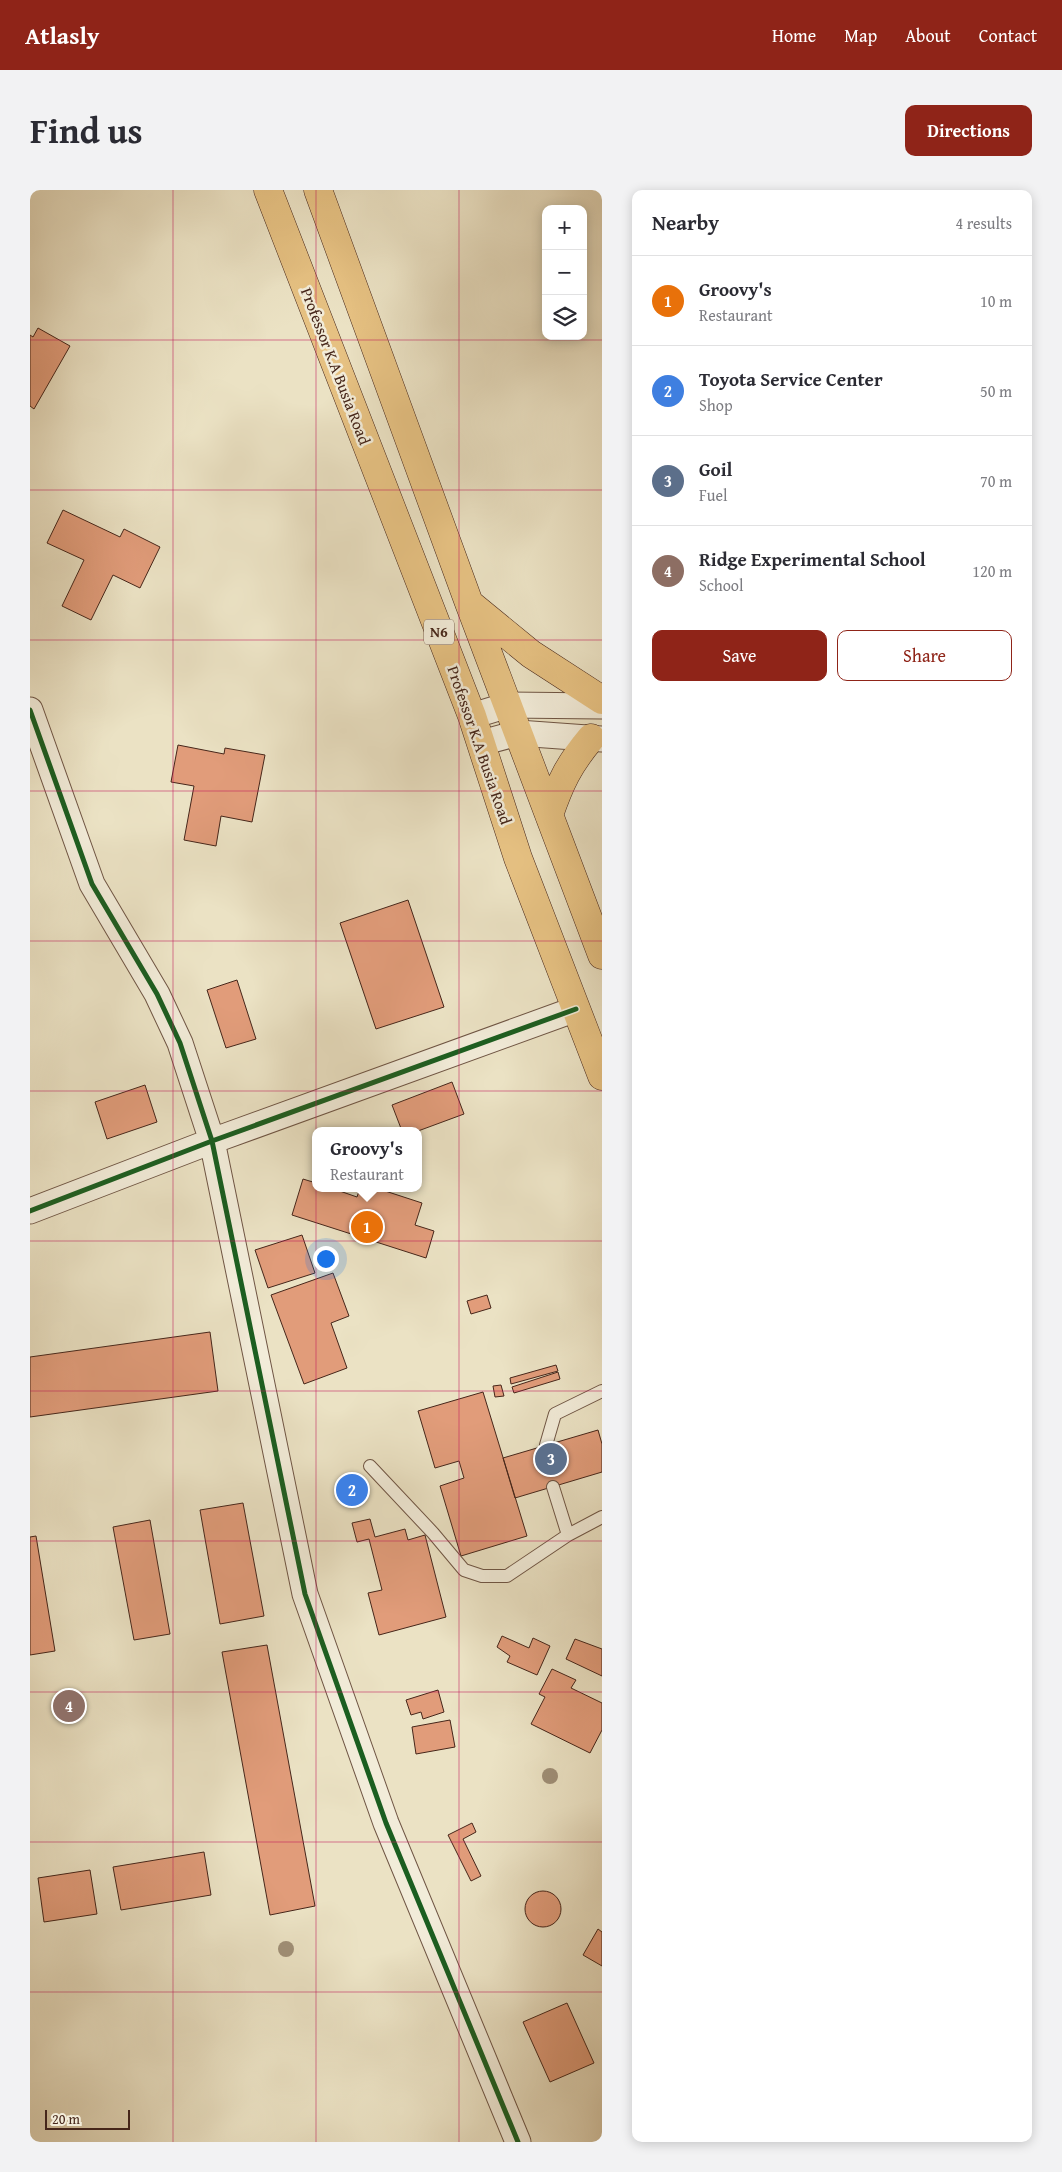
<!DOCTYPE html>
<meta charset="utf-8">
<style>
:root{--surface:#fff;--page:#f2f2f3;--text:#2b2b33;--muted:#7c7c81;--line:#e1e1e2;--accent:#8f2418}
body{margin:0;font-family:"Gentium Book Plus",serif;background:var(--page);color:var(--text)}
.controls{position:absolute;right:15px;top:15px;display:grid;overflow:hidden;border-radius:10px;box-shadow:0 2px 12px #0003}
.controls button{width:45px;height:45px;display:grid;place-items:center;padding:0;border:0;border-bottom:1px solid var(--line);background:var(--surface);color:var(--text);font:25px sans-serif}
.scale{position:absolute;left:15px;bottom:12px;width:85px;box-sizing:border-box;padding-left:5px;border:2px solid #46261a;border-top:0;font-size:14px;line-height:18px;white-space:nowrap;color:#46261a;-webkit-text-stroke:4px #f2ecd9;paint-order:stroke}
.you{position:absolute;left:295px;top:1068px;width:18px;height:18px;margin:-12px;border:4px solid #fff;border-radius:50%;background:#1a73e8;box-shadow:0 0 0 8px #1a73e833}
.badge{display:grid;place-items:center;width:32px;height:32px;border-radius:50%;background:var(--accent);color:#fff;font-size:16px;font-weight:700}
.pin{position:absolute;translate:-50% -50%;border:2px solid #fff;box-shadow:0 1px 5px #0006}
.popup{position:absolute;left:282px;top:937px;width:110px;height:65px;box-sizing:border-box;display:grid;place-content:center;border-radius:10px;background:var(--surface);filter:drop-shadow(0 1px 4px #0005);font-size:16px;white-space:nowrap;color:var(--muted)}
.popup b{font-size:19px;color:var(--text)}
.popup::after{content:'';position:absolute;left:50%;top:100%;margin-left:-10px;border:10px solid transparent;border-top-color:var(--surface)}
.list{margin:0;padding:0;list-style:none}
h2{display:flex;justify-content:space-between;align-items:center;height:65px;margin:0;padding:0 20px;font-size:21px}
h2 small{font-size:16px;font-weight:400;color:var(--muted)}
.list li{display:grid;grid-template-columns:32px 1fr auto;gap:15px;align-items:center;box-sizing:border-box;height:90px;padding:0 20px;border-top:1px solid var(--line)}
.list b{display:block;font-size:19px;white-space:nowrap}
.list p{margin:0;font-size:16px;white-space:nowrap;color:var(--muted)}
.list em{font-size:16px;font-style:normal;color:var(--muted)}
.actions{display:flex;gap:10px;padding:15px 20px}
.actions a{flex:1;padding:11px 0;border:1px solid var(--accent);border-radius:10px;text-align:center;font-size:18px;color:var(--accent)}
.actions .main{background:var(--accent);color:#fff}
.icon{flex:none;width:28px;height:28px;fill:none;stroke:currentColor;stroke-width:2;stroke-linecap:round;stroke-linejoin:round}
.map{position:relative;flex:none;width:572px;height:1952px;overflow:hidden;border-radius:10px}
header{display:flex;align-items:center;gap:30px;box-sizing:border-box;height:70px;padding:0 25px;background:var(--accent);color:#fff}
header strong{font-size:24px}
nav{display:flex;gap:28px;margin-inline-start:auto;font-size:18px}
.intro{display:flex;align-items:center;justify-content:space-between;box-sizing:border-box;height:120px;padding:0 30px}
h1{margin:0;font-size:35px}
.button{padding:12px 22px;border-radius:10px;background:var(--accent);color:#fff;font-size:18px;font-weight:700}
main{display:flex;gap:30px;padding:0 30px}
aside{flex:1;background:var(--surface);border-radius:10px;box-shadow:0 2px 12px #0003}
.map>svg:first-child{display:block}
.building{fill:#e19c7a;stroke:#46261a}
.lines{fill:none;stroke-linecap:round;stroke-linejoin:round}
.service-casing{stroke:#6f5544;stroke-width:14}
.minor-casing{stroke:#6f5544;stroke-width:27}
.primary-casing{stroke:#46261a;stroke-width:29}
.service{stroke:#f2ecd9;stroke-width:12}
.minor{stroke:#f2ecd9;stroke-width:25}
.primary{stroke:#e6c182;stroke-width:28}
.cycleway-casing{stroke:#f2ecd9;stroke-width:8}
.cycleway{stroke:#1b5e20;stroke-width:5}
.tree{fill:#a09078}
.grid{fill:none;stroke:#c2185b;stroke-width:1;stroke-opacity:0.55}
.labels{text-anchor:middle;stroke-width:5;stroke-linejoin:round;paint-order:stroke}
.shield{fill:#f2ecd9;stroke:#7a6153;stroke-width:1}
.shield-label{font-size:15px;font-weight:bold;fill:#46261a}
.street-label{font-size:16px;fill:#46261a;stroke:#f2ecd9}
</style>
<header>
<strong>Atlasly</strong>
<nav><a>Home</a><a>Map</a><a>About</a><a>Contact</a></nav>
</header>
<div class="intro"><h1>Find us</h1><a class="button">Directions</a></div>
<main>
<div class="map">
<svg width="572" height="1952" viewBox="0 0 572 1952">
<rect width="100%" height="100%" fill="#ebe2c4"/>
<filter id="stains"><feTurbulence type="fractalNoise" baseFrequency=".004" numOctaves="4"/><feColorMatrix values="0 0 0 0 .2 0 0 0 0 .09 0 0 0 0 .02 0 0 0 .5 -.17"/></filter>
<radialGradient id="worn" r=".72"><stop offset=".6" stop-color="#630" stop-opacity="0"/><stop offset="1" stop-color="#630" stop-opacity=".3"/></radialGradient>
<path class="building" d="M8 138 40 156 4 219 0 216V145L3 147Z
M33 320 90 347 94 339 130 357 110 398 83 385 61 430 32 416 54 370 17 353Z
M148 555 194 564 195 558 235 565 222 632 191 626 186 656 154 650 164 596 141 592Z
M378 710 414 817 346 839 310 733Z
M207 790 226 849 196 858 177 800Z
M422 892 434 924 388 941H372L362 915Z
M115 895 127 932 77 949 65 912Z
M273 989 286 993V998H301L327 1007 330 998H346L392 1013 385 1035 404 1041 396 1068 262 1025Z
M272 1045 285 1083 238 1098 225 1060Z
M303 1083 319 1126 301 1133 317 1178 274 1194 241 1105Z
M457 1105 461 1118 441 1124 437 1111Z
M180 1142 188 1201 0 1227V1167Z
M526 1175 528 1181 481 1194 480 1188Z
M528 1182 530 1189 484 1203 482 1197Z
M471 1195 474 1206 465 1207 463 1196Z
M453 1202 497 1346 431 1366 410 1296 434 1288 429 1271 405 1278 388 1221Z
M568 1240 572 1254V1282L485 1308 473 1268Z
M213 1313 234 1426 190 1434 170 1320Z
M340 1329 345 1347 375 1339 378 1350 395 1345 416 1427 349 1445 338 1403 352 1400 339 1349 327 1352 322 1333Z
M120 1330 140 1444 104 1450 83 1337Z
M6 1346 25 1461 0 1465V1347Z
M472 1446 499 1458 503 1448 520 1456 507 1485 477 1472 480 1466 467 1457Z
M545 1449 572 1459V1486L536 1469Z
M237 1455 285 1716 240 1725 192 1462Z
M522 1479 546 1490 541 1498 572 1513V1540L560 1563 501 1534 515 1507 509 1504Z
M408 1500 414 1522 393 1529 391 1522 381 1525 376 1510Z
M420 1530 425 1557 386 1564 382 1537Z
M442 1633 446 1642 433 1649 451 1686 441 1691 418 1645Z
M174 1662 181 1705 91 1720 83 1677Z
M60 1680 67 1724 14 1732 8 1688Z
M495 1719a18 18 0 1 1 36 0a18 18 0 1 1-36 0Z
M568 1739 572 1742V1776L553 1765Z
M537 1813 564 1873 520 1892 493 1832Z"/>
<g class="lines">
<g class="service-casing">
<path id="service" d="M516 1255 525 1224 572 1201
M340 1276 403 1343 434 1380 452 1386H477L538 1345 572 1327
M523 1297 538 1345"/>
</g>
<g class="minor-casing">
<path id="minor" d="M0 520 62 694 127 804 150 853 182 951 275 1404 356 1633 488 1952
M442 526 478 515 572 516
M451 553 488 543 572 549
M0 1021 182 951 546 819"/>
</g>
<g class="primary-casing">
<path id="primary" d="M238 0 442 526 488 668 572 886
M288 0 439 413 572 765
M440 414 501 464 572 510
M519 625C530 593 539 574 561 548"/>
</g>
<use href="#service" class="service"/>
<use href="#minor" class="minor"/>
<use href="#primary" class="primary"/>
<g class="cycleway-casing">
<path id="cycleway" d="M0 520 62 694 127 804 150 853 182 951 275 1404 356 1633 488 1952
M0 1021 182 951 546 819"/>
</g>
<use href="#cycleway" class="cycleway"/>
</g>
<g class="tree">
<circle cx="520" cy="1586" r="8"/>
<circle cx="256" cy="1759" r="8"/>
</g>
<path class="grid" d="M143 0V1952M286 0V1952M429 0V1952M0 150H572M0 300H572M0 450H572M0 601H572M0 751H572M0 901H572M0 1051H572M0 1201H572M0 1351H572M0 1502H572M0 1652H572M0 1802H572"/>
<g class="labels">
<rect class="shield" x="394" y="429.5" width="30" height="25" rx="4"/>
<g class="shield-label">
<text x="409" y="447">N6</text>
</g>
<g class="street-label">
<text transform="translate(306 176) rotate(69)" y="6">Professor K.A Busia Road</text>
<text transform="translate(450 555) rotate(71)" y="6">Professor K.A Busia Road</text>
</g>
</g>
<rect width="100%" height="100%" filter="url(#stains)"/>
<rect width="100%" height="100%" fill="url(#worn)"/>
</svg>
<div class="controls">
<button>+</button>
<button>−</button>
<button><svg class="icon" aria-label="layers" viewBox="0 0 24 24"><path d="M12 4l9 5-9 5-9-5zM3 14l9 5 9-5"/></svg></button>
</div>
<div class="scale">20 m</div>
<div class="you"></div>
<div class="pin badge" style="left:337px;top:1037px;background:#e8710a">1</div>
<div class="popup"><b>Groovy's</b>Restaurant</div>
<div class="pin badge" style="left:322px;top:1300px;background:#3f7fe0">2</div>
<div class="pin badge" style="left:521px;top:1269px;background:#5c6f8a">3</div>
<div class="pin badge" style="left:39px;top:1516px;background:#8d6e63">4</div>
</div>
<aside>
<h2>Nearby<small>4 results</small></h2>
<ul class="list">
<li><span class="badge" style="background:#e8710a">1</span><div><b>Groovy's</b><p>Restaurant</p></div><em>10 m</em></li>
<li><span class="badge" style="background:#3f7fe0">2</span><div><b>Toyota Service Center</b><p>Shop</p></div><em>50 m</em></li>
<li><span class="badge" style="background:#5c6f8a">3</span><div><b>Goil</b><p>Fuel</p></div><em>70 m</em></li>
<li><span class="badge" style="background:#8d6e63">4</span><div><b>Ridge Experimental School</b><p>School</p></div><em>120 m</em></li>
</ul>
<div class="actions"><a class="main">Save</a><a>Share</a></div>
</aside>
</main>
